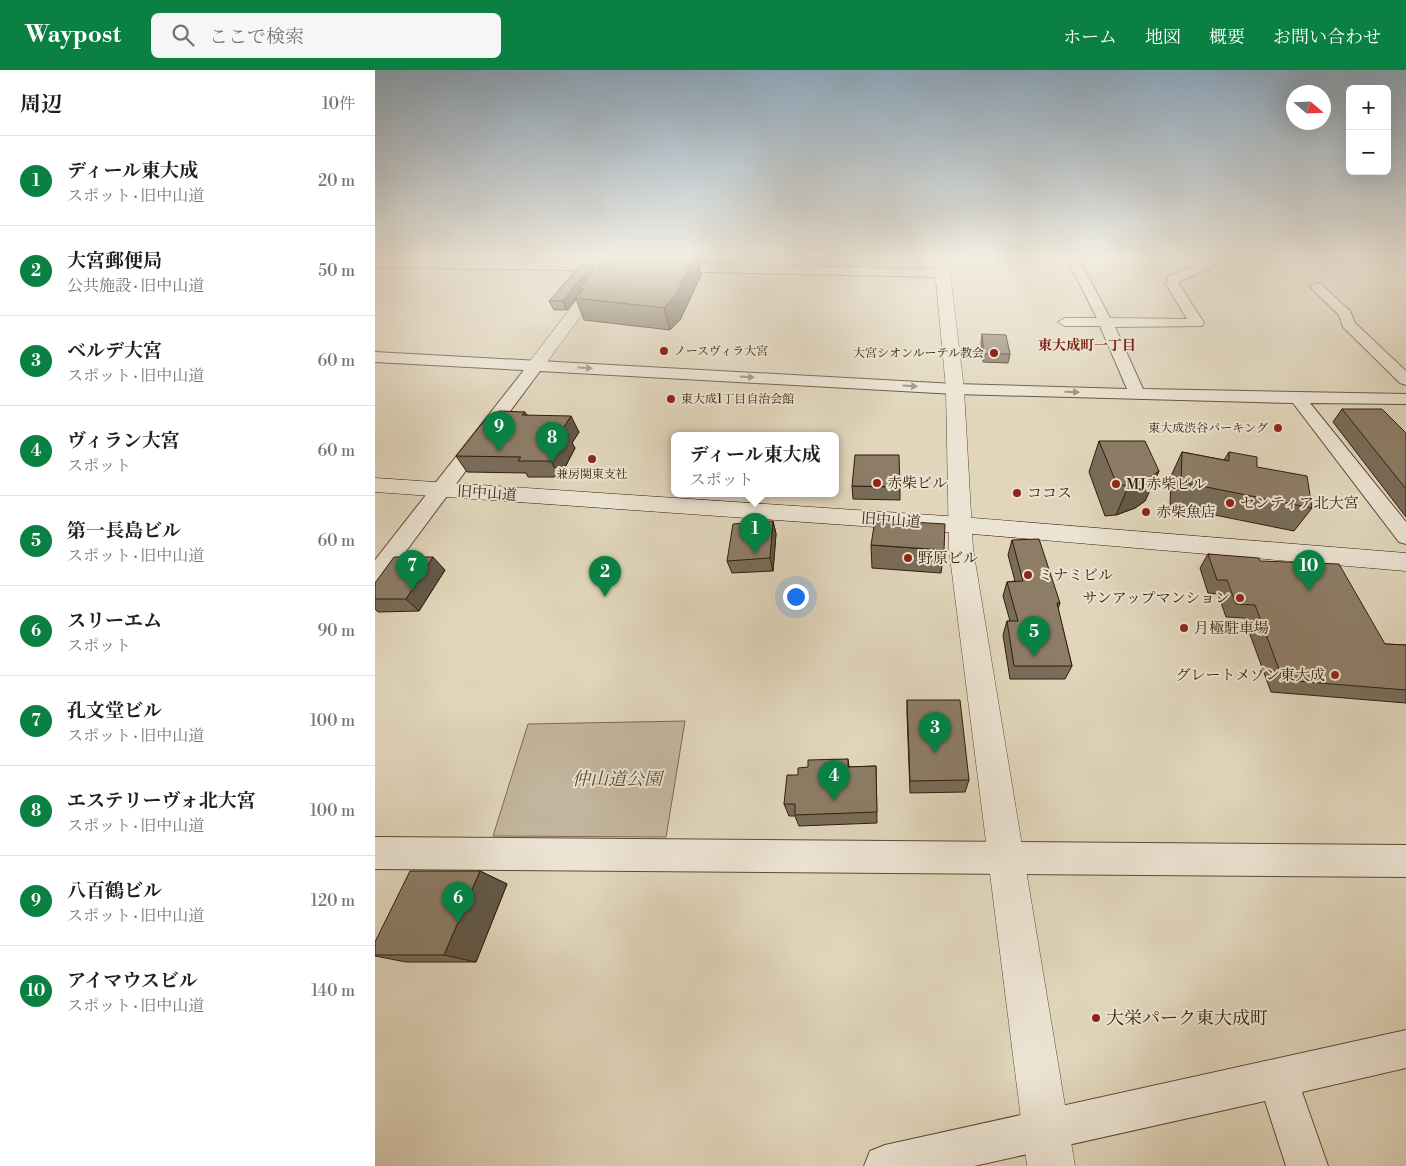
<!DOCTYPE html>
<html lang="ja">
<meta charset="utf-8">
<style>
:root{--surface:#fff;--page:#f6f6f6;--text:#202124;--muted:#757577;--line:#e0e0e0;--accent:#0b8043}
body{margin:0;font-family:"Libre Bodoni","Noto Serif JP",serif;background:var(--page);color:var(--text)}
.controls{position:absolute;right:15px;top:15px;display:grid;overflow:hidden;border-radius:8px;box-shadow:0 5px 20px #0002}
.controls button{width:45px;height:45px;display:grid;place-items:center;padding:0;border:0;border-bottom:1px solid var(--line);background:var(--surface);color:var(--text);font:25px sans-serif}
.compass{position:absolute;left:911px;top:15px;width:45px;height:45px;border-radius:50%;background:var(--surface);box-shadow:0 5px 20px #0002;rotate:109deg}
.you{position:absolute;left:420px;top:526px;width:18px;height:18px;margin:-12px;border:4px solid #fff;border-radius:50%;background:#1a73e8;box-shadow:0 0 0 8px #1a73e833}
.badge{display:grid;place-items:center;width:32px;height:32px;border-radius:50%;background:var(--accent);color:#fff;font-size:16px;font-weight:700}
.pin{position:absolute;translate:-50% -41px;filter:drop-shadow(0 1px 2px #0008)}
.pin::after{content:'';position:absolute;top:26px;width:18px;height:15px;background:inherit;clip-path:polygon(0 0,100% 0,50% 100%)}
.popup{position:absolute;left:296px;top:362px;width:168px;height:65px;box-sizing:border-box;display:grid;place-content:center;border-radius:8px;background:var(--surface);filter:drop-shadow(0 1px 4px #0005);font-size:16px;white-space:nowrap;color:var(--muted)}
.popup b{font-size:19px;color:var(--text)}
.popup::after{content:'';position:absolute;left:50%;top:100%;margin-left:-10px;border:10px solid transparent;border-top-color:var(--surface)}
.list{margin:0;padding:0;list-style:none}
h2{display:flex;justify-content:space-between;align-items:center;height:65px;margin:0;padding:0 20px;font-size:21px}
h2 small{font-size:16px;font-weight:400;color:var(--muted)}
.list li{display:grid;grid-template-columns:32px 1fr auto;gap:15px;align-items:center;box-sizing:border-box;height:90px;padding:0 20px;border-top:1px solid var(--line)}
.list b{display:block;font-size:19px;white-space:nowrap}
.list p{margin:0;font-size:16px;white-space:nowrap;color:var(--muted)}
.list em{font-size:16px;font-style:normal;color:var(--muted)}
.icon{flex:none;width:28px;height:28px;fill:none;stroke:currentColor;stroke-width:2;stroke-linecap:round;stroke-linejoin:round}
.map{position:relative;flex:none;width:1031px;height:1096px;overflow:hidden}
header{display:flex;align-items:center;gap:30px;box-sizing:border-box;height:70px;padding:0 25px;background:var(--accent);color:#fff}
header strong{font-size:24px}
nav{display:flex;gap:28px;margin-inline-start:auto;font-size:18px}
.search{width:350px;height:45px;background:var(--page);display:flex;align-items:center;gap:12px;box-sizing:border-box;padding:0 18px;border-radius:8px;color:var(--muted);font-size:19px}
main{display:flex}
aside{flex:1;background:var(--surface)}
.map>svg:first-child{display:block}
.green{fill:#c3b69e;stroke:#7a6954}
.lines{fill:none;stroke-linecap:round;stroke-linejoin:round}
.minor-casing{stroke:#5d4a36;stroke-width:2}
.tertiary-casing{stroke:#5d4a36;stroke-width:1}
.secondary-casing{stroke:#311c0a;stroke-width:1}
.minor{fill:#ece4d3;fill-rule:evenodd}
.tertiary{fill:#ece4d3;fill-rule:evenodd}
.secondary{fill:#ece4d3;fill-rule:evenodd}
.wall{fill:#796c59;stroke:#311c0a}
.shaded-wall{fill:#635848;stroke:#311c0a}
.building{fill:#8d7d67;stroke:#311c0a}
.oneway{fill:#988a79}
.poi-dot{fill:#8f2418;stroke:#ece4d3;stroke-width:2}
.labels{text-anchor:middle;stroke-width:4;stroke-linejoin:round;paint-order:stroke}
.far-poi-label{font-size:12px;fill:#311c0a;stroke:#ece4d3;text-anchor:start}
.far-neighbourhood-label{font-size:14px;font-weight:bold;fill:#7a1f14;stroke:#ece4d3}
.poi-label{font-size:15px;fill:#311c0a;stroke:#ece4d3;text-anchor:start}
.street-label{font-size:15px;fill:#311c0a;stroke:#ece4d3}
.near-park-label{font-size:18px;font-style:italic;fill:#5d4a36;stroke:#ece4d3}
.near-poi-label{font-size:18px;fill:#311c0a;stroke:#ece4d3;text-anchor:start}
</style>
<header>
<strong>Waypost</strong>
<div class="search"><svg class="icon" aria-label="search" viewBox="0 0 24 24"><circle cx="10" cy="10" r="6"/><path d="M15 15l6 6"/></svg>ここで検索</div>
<nav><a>ホーム</a><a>地図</a><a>概要</a><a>お問い合わせ</a></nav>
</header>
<main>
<aside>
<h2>周辺<small>10件</small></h2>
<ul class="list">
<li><span class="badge">1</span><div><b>ディール東大成</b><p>スポット · 旧中山道</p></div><em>20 m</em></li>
<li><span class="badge">2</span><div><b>大宮郵便局</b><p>公共施設 · 旧中山道</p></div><em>50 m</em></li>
<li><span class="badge">3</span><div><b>ベルデ大宮</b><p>スポット · 旧中山道</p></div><em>60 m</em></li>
<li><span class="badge">4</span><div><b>ヴィラン大宮</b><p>スポット</p></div><em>60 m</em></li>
<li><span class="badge">5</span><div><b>第一長島ビル</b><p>スポット · 旧中山道</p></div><em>60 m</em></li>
<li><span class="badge">6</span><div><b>スリーエム</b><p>スポット</p></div><em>90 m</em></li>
<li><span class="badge">7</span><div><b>孔文堂ビル</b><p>スポット · 旧中山道</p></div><em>100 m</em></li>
<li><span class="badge">8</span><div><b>エステリーヴォ北大宮</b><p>スポット · 旧中山道</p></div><em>100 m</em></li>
<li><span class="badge">9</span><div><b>八百鶴ビル</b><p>スポット · 旧中山道</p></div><em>120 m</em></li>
<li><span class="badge">10</span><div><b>アイマウスビル</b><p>スポット · 旧中山道</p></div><em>140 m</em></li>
</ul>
</aside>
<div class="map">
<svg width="1031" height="1096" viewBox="0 0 1031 1096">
<rect width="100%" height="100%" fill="#e1d6bc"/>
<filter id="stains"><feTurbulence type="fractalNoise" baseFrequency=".004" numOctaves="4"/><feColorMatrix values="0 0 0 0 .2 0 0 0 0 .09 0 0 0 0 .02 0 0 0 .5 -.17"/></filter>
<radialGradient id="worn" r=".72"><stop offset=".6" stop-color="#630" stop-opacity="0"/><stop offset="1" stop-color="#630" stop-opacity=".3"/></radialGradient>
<path class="green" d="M310 651 291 767 118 766 153 654Z"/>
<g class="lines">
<g class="minor-casing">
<path id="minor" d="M691 187H703L735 248 812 249 791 214 793 207 828 192 833 187H847L836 198 803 212 829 253 827 256 740 257 768 319 1031 324V334L935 333 1031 452V474L1024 472 918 333 580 324 165 301 8 512 0 514V490L149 300 0 292V282L580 314 752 319 725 256H690L683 252 690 248H722Z
M0 189 253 193 259 197 253 201 0 197Z
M292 194 567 199 573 203 567 207 288 201 286 198Z
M941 213 946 214 975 241 980 253 1031 301V315L1025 313 968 257 964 245 935 217Z
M0 767 1031 775V807L0 799Z
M1031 960V998L927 1022 953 1096H911L890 1031 599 1096H489L495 1081 510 1075Z"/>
</g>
<g class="tertiary-casing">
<path id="tertiary" d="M235 187H249L167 299 161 300 155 299 152 295 155 291Z
M559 187H573L589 319 598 479 700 1096H652L574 479 571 319Z"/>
</g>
<g class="secondary-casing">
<path id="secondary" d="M0 408 586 447 1031 483V501L586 463 0 422Z"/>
</g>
<use href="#minor" class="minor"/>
<use href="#tertiary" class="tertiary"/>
<use href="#secondary" class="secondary"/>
</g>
<path class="wall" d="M218 187H374L372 191H333L332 193H323L326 205 305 250 295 260 209 250 201 229 192 240H179L174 231 217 194 219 199 226 191H219Z
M607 264 635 284 633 293 608 292 606 272Z
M967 339 1031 363V447L958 352Z
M150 342 152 345 204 362 197 373 200 378 185 407H153L151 403 92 402 81 386 120 347Z
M724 371 784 401 770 431 760 438 741 445 730 446 714 402Z
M807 382 849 390 854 382 882 397 937 438 919 461 795 436 796 406Z
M477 416 525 417V430L478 429Z
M398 451 401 464 398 501 357 503 352 491Z
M637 470 685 533 683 539 697 596 690 609H635L628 565 632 551H635L628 526 632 512 640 511 633 485Z
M496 475 569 480 566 503 497 498Z
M833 484 885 491 1010 574 1031 575V633L896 622 869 548 851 547 843 524 833 523 825 498Z
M70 500 44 541 3 542 0 539V513Z
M532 630 594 710 590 722 535 723 532 644Z
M473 689 474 697 501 696 502 753 424 756 420 746H414L409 734 423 705 433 697Z
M105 801 132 814 101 892H31L0 886V872Z"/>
<path class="shaded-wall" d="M320 187H322L326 205 305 250 295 260 289 238Z
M217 194 221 203 204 219 205 223 192 240 188 231Z
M196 346 204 362 197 373 200 378 185 407 176 391 185 363Z
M784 401 770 431 760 438 741 445 754 415Z
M398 451 401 464 398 501 395 488Z
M58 487 70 500 44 541 31 529Z
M105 801 132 814 101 892 69 885Z"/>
<path class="building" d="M229 187H320L299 228 289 238 200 228 209 219H204Z
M206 194H217L188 231H174Z
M607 264 631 265 635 284H609Z
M967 339H1007L1031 363V419Z
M124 341 150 342 147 345 196 346 185 363H192L176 391H143L146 387 81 386 113 346 120 347Z
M724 371H770L784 401 774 408 754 415H742Z
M807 382 854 391V382L882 387V397L932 406 937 438 806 412Z
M480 385H524L525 417 477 416Z
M500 450 570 454 569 480 496 475Z
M398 451 395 488 352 491 358 454Z
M664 469 685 533H682L697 596H639L632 551H643L632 512 648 511 637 470Z
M833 484 884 488 885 491 964 494 1010 574 1031 575V620L908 610 880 535 861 534 852 510H842Z
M19 487H58L31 529H0V513Z
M532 630H585L594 710 535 711Z
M473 689V697L501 696 502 742 420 745V734H409L412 705H423V698L433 697V690Z
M35 801H105L69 885H0V872Z"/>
<defs><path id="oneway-solid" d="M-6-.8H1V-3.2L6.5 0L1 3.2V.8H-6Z" transform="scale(1.25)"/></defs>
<g class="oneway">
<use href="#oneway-solid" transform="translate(210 298) rotate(3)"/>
<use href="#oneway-solid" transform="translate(372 307) rotate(4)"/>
<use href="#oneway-solid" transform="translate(535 316) rotate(3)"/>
<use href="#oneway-solid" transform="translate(697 322) rotate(2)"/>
</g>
<linearGradient id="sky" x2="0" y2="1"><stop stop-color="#8da8be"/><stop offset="0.55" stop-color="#f2ede1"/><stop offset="1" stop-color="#f2ede1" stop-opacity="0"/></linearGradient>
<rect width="1031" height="341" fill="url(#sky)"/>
<g class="poi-dot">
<circle cx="289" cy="281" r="5"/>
<circle cx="619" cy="283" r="5"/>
<circle cx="296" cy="329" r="5"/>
<circle cx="903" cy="358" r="5"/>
<circle cx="217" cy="389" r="5"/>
<circle cx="502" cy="413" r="5"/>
<circle cx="741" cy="414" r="5"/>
<circle cx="642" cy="423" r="5"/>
<circle cx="855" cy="433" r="5"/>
<circle cx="771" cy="442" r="5"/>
<circle cx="533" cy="488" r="5"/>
<circle cx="653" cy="505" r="5"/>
<circle cx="865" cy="528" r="5"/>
<circle cx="809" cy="558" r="5"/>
<circle cx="960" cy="605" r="5"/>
<circle cx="721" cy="948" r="5"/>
</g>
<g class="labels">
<g class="far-poi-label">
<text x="299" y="285">ノースヴィラ大宮</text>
<text x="609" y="287" text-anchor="end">大宮シオンルーテル教会</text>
<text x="306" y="333">東大成1丁目自治会館</text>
<text x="893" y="362" text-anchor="end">東大成渋谷パーキング</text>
<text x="217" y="408" text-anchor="middle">兼房関東支社</text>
</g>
<g class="far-neighbourhood-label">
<text x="712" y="280">東大成町一丁目</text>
</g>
<g class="poi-label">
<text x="512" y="418">赤柴ビル</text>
<text x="751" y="419">MJ赤柴ビル</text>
<text x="652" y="428">ココス</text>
<text x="865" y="438">センティア北大宮</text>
<text x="781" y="447">赤柴魚店</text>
<text x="543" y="493">野原ビル</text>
<text x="663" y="510">ミナミビル</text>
<text x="855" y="533" text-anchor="end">サンアップマンション</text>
<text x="819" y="563">月極駐車場</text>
<text x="950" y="610" text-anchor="end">グレートメゾン東大成</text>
</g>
<g class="street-label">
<text transform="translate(112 423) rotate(4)" y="5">旧中山道</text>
<text transform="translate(516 450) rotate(4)" y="5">旧中山道</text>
</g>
<g class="near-park-label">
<text x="242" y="715">仲山道公園</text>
</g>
<g class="near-poi-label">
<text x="731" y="954">大栄パーク東大成町</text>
</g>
</g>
<rect width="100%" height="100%" filter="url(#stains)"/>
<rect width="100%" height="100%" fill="url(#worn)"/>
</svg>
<div class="controls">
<button>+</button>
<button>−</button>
</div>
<svg class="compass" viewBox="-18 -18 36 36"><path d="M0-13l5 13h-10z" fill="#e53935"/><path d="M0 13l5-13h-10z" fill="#757577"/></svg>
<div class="you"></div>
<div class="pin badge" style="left:380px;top:484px">1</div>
<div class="popup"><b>ディール東大成</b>スポット</div>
<div class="pin badge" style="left:230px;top:527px">2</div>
<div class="pin badge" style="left:560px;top:683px">3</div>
<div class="pin badge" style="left:459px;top:731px">4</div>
<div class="pin badge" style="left:659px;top:587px">5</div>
<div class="pin badge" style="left:83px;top:853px">6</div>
<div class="pin badge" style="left:37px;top:521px">7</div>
<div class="pin badge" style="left:177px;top:393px">8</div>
<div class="pin badge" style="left:124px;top:382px">9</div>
<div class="pin badge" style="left:934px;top:521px">10</div>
</div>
</main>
